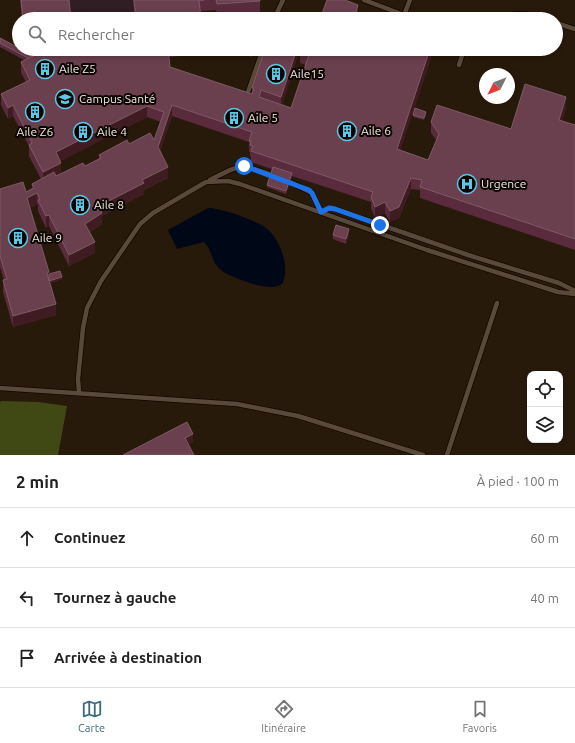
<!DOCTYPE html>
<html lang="fr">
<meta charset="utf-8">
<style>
:root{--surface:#fff;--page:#f2f2f2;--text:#222;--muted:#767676;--line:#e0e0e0;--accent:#3d6c7b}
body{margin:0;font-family:Ubuntu,sans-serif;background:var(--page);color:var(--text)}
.controls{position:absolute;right:12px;bottom:12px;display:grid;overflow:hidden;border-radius:8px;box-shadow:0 2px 6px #0003}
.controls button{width:36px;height:36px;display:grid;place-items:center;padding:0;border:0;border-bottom:1px solid var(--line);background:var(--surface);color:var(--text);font:20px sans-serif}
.compass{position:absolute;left:479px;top:68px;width:36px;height:36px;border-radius:50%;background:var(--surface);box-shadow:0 2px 6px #0003;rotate:228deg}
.stop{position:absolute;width:12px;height:12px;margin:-9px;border:3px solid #1a73e8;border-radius:50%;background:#fff}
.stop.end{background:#1a73e8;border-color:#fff;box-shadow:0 1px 4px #0008}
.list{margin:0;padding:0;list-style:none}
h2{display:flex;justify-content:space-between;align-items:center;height:52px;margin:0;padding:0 16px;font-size:17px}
h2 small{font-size:13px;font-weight:400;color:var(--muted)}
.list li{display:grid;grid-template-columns:26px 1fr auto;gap:12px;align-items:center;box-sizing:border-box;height:60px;padding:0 16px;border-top:1px solid var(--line)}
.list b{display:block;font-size:15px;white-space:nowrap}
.list em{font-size:13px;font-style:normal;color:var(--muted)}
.icon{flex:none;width:22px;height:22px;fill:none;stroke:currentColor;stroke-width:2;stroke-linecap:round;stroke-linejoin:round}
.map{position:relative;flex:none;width:575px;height:455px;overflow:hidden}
.search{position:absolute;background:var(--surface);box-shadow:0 2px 6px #0003;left:12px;right:12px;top:12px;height:44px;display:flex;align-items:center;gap:10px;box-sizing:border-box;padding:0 14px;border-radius:22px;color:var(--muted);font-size:15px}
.sheet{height:232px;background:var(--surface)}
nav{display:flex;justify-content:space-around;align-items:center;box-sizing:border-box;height:56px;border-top:1px solid var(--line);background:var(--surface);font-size:11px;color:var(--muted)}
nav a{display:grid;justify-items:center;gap:2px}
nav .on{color:var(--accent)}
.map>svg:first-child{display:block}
.education{fill:#311e24}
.forest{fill:#404913}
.water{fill:#000716}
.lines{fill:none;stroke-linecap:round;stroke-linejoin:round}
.service-casing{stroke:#100500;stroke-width:6}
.service{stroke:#594939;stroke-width:4.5}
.wall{fill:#592b3d;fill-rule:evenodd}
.shaded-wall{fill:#3f1c22}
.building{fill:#6a3f4e;stroke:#7f5a65}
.route{stroke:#1a73e8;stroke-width:5}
.labels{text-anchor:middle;stroke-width:4;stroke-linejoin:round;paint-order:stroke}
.poi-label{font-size:12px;fill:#f1e7dd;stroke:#0c0602;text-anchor:start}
</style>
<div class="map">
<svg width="575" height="455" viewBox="0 0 575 455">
<rect width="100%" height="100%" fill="#281a0b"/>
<path class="education" d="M20 0H208L209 11H200V19H22Z"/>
<path class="forest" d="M2 401 38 402 67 406 58 455H0V402Z"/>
<path class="water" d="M208 208C221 208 255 220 266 228 280 238 291 269 282 284 271 293 237 279 225 273 210 264 214 252 204 242L177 249 168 230Z"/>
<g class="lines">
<g class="service-casing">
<path id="service" d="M364 0 404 15 410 0
M274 19 283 0
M496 19C513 12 529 13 546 19
M556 23 575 29
M459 65 464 49
M248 92 263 49
M210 180C243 163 239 164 275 176
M286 180 312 193 321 212
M321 212 329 209H335L468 255 559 283 575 291
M0 388 237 404 298 416 423 455
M79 392 78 379 83 328 87 308 101 281 140 224 153 213 206 182 228 181 240 184 427 250 558 292 575 294
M447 455 497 303"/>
</g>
<use href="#service" class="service"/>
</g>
<path class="wall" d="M20 0H69L71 19H22Z
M133 0H260V12L217 15 216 10 200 11 201 19H135Z
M0 38 34 56 33 49H203V54L169 57 170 67 252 94V88L300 49 282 104 291 108 306 65 300 63V52L431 49V58L400 150 428 160 437 141 431 133V122L511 129 566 108 562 121 575 125V250L420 198V190L411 189 399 218 390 222 385 213 375 218 371 208V202L292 176 286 194 267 187V185L272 169 251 162V157L250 156V152H249V142L172 116 160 151 168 178 144 190V194L102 216V224L90 232 95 253 69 266 49 226 46 228 38 211V205L37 204 30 208 49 274 62 279 50 283 56 315 13 327 3 292V280H4L0 267V189L26 192 32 188V184L41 179 29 156V146L13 116 8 119 1 105V94L26 82 21 73V62L24 60 0 47ZM147 117 161 122 154 140 129 144 99 155V159L85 166 61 174 60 161Z
M245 51 255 52 251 57 245 53Z
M426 114 424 120 413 117V115Z
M349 234 346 244 333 239V235Z"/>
<path class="shaded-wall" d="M358 5V16L357 19H354Z
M297 49H300V50L281 108V97Z
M430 49H431V58L397 160V149Z
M255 50V52L251 57V55Z
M566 97V108L559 131V120Z
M13 105V116L8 119V108Z
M172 105V116L158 158V147Z
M147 106V117L56 163V152Z
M61 163V174L43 183V172Z
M168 167V178L144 190V194L102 216V224L85 235V224L99 206 142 180Z
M292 173V176L286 194V191Z
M411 178V189L399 218 390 222V211Z
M37 193V204L27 209V198Z
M385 202V213L375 218V207Z
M49 215V226L46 228V216Z
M349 229V234L346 244V239Z
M95 242V253L69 266V255Z
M49 272V281L62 277V279L47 284V273Z
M56 304V315L13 327V316Z
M193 434V442L185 446V438Z"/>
<path class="building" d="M21 0H69L71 19H23Z
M134 0H204H199L201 19H136Z
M216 0H260V1L217 4Z
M327 0H345L358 5 354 19H320Z
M0 38 19 48V49H21L34 56 28 58 0 43Z
M34 49H168L170 67 252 94 254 88H252L265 49H297L281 97 261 90 259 97 291 108 309 55 300 52 301 49H430L397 149 428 160 439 134 431 122 437 105 511 129 525 84 566 97 559 120 575 125V239L420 187 422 180 411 178 399 207 390 211 385 202 375 207 371 197 373 192 251 151 253 146 250 145 251 141H249L252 132 172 105 158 147 168 167 142 180 144 183 99 206 102 213 85 224 95 242 69 255 49 215 46 216 38 200 40 199 37 193 27 198 49 272 47 273 56 304 13 316 3 280 7 279 0 256V189L23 182 26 192 34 188 32 184 54 172 56 176 83 163 85 166 101 158 99 155 127 140 129 144 150 133 154 140 164 112 147 106 56 152 61 163 43 172 29 145 32 143 13 105 8 108 1 94 30 80 21 62 35 55Z
M247 49H254L255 50 251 55 245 51Z
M415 108 426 112 424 118 413 115Z
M273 167 292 173 286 191 267 185Z
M336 225 349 229 346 239 333 235Z
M60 271 62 277 49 281V274Z
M187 422 193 434 185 438 194 455H123Z"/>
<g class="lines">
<path class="route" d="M244 166 309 190 312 193 321 212 329 208 335 209 380 225"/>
</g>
<defs>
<g id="building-ring" transform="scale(1)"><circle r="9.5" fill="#0c0602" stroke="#5dc7e8" stroke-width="1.5"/><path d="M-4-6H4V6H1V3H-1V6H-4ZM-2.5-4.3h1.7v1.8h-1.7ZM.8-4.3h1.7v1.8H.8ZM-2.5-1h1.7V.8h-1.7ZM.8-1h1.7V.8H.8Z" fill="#5dc7e8"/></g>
<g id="university-ring" transform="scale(1)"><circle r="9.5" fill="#0c0602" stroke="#5dc7e8" stroke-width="1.5"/><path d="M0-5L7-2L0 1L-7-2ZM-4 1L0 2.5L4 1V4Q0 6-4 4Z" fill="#5dc7e8"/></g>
<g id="hospital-ring" transform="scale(1)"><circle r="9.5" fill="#0c0602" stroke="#5dc7e8" stroke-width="1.5"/><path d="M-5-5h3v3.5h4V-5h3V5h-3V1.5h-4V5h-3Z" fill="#5dc7e8"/></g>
</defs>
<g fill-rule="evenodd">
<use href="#building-ring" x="45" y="69"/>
<use href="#building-ring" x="276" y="74"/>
<use href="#university-ring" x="65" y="99"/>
<use href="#building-ring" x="35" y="112"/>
<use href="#building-ring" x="234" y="118"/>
<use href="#building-ring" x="347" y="131"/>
<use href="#building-ring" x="83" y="132"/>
<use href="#hospital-ring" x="467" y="184"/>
<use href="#building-ring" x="80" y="205"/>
<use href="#building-ring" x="18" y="238"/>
</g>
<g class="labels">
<g class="poi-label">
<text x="59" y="73">Aile Z5</text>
<text x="290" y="78">Aile15</text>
<text x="79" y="103">Campus Santé</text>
<text x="248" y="122">Aile 5</text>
<text x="361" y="135">Aile 6</text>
<text x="35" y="136" text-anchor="middle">Aile Z6</text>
<text x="97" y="136">Aile 4</text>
<text x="481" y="188">Urgence</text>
<text x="94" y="209">Aile 8</text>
<text x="32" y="242">Aile 9</text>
</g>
</g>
</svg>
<div class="controls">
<button><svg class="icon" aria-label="locate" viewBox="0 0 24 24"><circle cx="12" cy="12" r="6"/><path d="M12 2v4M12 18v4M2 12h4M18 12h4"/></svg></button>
<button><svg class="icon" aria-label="layers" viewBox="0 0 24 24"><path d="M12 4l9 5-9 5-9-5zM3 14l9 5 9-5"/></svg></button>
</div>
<svg class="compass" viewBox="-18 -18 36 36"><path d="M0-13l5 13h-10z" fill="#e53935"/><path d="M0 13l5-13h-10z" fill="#767676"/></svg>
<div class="stop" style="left:244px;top:166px"></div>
<div class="stop end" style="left:380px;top:225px"></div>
<div class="search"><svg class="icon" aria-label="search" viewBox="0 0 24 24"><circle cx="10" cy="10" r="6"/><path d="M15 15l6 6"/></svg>Rechercher</div>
</div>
<section class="sheet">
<h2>2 min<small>À pied · 100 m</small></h2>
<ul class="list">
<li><svg class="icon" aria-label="ahead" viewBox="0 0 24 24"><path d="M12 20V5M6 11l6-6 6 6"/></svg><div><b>Continuez</b></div><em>60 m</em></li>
<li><svg class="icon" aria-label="left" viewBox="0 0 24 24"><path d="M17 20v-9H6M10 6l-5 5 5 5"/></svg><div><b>Tournez à gauche</b></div><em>40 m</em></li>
<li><svg class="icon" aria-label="arrive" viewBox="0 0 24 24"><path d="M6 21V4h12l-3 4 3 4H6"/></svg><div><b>Arrivée à destination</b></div></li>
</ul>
</section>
<nav>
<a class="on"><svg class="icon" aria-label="map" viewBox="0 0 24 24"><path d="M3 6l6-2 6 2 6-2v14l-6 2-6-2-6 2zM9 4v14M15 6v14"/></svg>Carte</a>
<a><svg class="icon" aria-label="directions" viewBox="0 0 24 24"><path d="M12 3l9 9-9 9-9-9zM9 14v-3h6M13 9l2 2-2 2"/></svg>Itinéraire</a>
<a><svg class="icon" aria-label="saved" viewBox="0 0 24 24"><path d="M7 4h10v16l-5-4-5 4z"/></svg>Favoris</a>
</nav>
